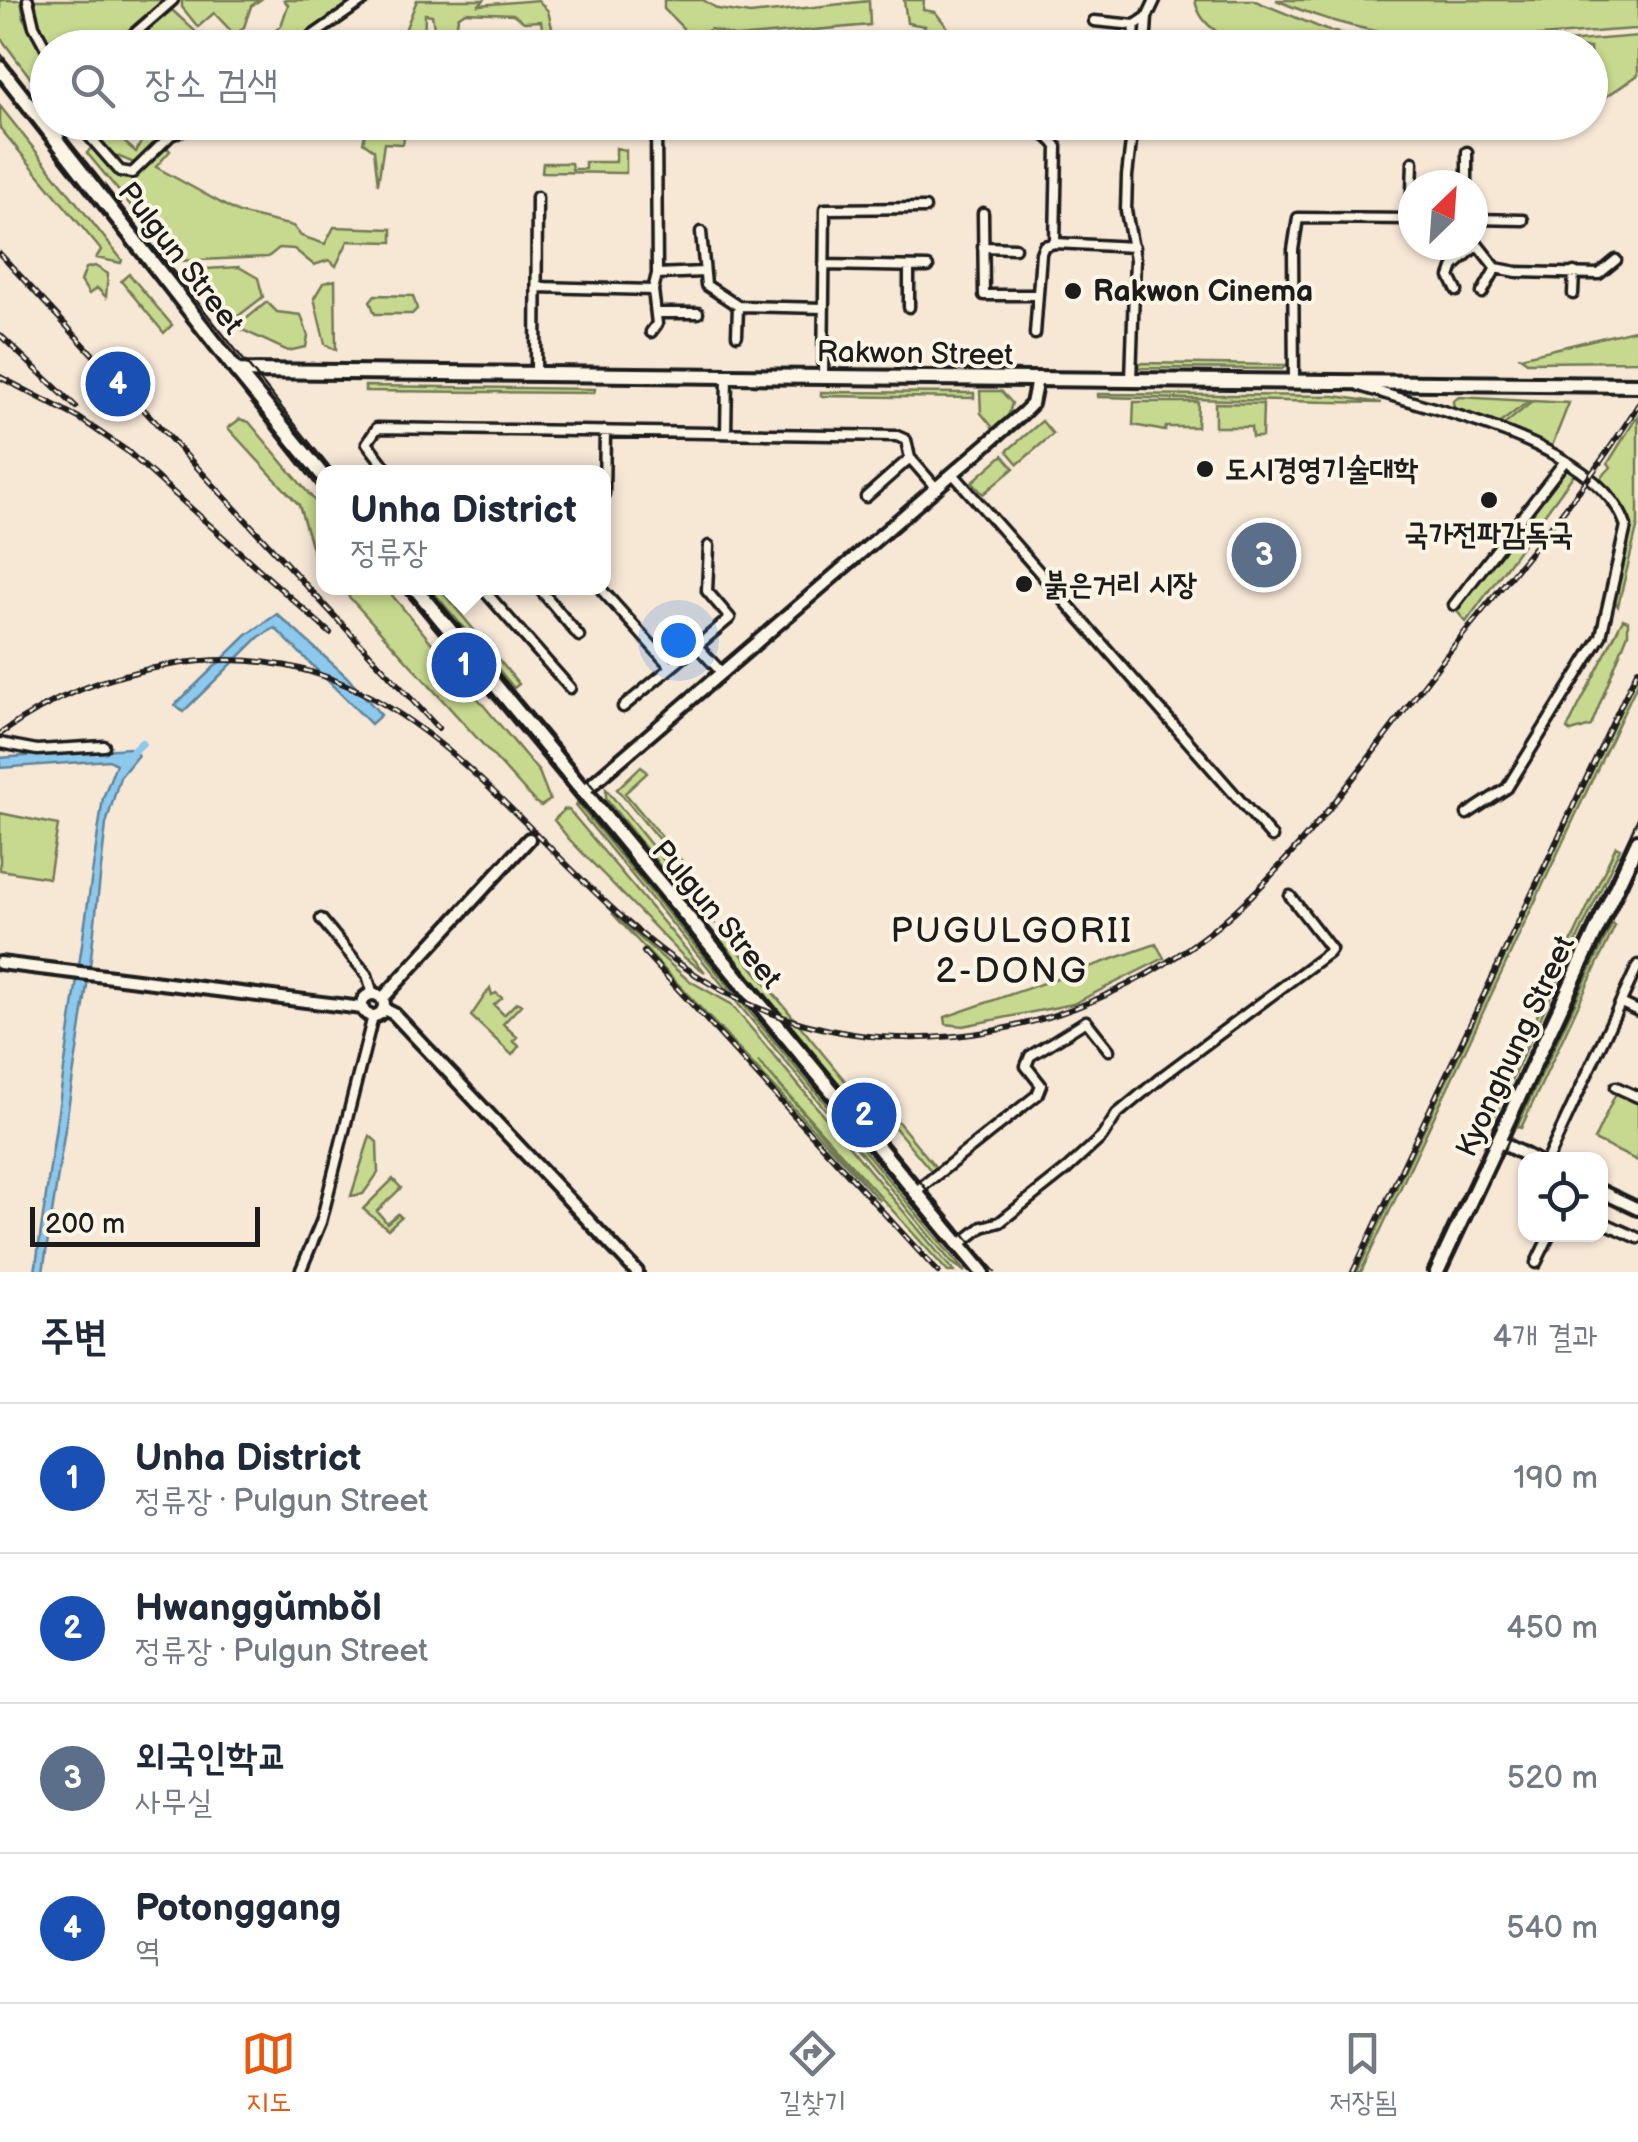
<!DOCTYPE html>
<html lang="ko">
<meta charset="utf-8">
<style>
:root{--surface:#fff;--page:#f2f2f3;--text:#1f2937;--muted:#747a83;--line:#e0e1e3;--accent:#ea580c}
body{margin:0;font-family:"Balsamiq Sans","Poor Story",sans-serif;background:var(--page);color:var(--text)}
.controls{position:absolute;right:30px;bottom:30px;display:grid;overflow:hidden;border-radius:20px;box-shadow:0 2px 8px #0004}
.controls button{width:90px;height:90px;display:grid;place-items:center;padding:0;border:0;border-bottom:2px solid var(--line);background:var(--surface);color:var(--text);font:50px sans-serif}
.compass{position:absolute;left:1398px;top:170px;width:90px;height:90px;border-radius:50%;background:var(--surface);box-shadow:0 2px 8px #0004;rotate:25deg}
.scale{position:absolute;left:30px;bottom:25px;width:230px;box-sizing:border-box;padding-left:10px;border:5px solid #1c1c1c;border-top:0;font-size:28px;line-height:35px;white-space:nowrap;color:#1c1c1c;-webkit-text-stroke:8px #fcf5e5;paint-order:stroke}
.you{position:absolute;left:678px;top:640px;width:35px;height:35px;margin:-25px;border:8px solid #fff;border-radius:50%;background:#1a73e8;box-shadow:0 0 0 15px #1a73e833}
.badge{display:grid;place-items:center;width:65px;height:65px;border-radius:50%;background:var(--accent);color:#fff;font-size:32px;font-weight:700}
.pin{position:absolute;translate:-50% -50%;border:5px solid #fff;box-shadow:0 2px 10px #0006}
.popup{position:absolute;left:316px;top:465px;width:295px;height:130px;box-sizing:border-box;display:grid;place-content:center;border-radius:20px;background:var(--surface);filter:drop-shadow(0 2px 8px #0005);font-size:32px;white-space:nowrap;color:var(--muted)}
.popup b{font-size:38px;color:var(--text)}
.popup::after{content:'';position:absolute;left:50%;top:100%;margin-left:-20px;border:20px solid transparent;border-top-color:var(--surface)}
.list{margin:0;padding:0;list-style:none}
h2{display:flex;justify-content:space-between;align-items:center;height:130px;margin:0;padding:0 40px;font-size:42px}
h2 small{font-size:32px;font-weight:400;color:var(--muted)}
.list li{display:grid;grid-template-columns:65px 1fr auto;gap:30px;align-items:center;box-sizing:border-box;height:150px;padding:0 40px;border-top:2px solid var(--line)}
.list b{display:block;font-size:38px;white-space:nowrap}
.list p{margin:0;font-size:32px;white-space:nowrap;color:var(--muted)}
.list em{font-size:32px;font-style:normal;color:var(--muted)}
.icon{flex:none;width:55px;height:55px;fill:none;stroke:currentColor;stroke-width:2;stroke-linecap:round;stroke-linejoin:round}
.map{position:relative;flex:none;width:1638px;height:1272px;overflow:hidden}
.search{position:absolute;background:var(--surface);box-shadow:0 2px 8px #0004;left:30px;right:30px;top:30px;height:110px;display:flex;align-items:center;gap:25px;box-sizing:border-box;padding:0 35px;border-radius:55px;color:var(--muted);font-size:38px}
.sheet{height:730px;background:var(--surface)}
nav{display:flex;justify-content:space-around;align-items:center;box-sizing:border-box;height:140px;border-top:2px solid var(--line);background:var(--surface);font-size:28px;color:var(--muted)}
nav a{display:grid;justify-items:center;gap:5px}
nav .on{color:var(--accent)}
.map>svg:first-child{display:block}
.green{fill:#c7d98e;stroke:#727a55;stroke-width:2.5}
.water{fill:#8dc9ed;stroke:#608499;stroke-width:2.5}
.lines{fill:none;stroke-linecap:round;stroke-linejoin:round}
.canal{stroke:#8dc9ed;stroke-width:8}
.minor-casing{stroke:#1c1c1c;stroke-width:15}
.tertiary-casing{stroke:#1c1c1c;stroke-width:18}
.primary-casing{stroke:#1c1c1c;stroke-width:20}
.trunk-casing{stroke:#1c1c1c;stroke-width:20}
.minor{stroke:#fcf5e5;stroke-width:8}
.tertiary{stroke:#fcf5e5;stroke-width:10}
.primary{stroke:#fcf5e5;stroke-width:12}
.trunk{stroke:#fcf5e5;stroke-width:12}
.tram{stroke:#1c1c1c;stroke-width:2.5}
.rail-casing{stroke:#1c1c1c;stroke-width:6}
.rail{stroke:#fcf5e5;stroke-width:2.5;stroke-dasharray:8;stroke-linecap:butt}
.poi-dot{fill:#1c1c1c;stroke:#fcf5e5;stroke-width:4}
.labels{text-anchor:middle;stroke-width:8;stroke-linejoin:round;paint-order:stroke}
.street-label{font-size:30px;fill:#1c1c1c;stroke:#fcf5e5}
.poi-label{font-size:30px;font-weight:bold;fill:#1c1c1c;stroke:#fcf5e5;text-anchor:start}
.quarter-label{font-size:35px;letter-spacing:2.5px;fill:#1c1c1c;stroke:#fcf5e5}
</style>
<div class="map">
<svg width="1638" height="1272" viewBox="0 0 1638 1272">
<rect width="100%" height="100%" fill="#f7e7d5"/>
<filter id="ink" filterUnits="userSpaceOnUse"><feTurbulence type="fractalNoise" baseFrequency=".01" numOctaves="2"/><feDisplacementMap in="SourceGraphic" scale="20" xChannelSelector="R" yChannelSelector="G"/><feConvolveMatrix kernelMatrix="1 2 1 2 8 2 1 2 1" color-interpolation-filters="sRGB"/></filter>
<g filter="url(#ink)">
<path class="green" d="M0 0H21L24 19 47 61V100L0 37Z
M31 0H163L108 48 48 47Z
M182 0H260L251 6 244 27 235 35 214 13 198 27 182 7Z
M284 0H355L285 47H236L249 32 266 38 281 26 288 5Z
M417 0H484L479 5 538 0 548 11 554 36 565 31 574 36 569 47H545L541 21 524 22 513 14 465 12 458 17 454 47H437L432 15 425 14 424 47H389L402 38Z
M664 0H703L718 9 750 14 869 1 870 25 737 37 711 29 691 39 687 47H677L683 28 664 9Z
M904 0H924L923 10 935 12 957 39 949 47 920 35 925 26 907 23Z
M1195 0H1253L1326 30 1405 47C1351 48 1208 69 1195 0Z
M1276 0H1638V29C1499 37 1410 58 1276 0Z
M172 10 195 31 181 47H135V40Z
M1638 36V75L1591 107 1590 48 1505 47Z
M0 106 122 260 121 263 96 258 101 250 0 128Z
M86 123H116L123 141 136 152 141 142 136 130 139 123 155 129 166 123 179 124 134 163 112 154Z
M368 123H383L404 138 403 144 384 143 378 184 374 150 363 142Z
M92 147 111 166 130 176 167 147 170 151 156 167 239 213 293 226 301 236 325 244 334 227 392 229V242L348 241 336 266 329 260 314 265 294 249 279 248 268 257 177 261 87 153Z
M616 148 626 150V173L542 172 543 163H571L572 169H585V162H616Z
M95 266 108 274 106 297 97 288 89 294 81 281 86 268Z
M239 267 258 278 263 297 233 320 215 298 210 302 184 275 189 270Z
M129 274 172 325 164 333 121 281Z
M335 280 336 350 325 344 314 298 323 283Z
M375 295 413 296 417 309 412 314H375L370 301Z
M267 302 277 312 301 315 308 336 306 347 288 351 236 327Z
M1638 329V361L1527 362 1520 357Z
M1136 364V363L1287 365 1282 369 1140 368Z
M365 386 595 389 594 393 365 391Z
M980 391H1001L1012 403 1008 417 994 429 981 413Z
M821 392 974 393V398L821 396Z
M1098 394 1335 396 1381 403 1098 397Z
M1459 397 1529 401 1496 426 1454 411 1453 401Z
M1533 401 1569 403 1552 446 1500 428Z
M1134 402H1198L1197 427H1166L1165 431 1133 425Z
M1215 403 1263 404 1262 437H1252L1251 427H1215Z
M1638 415V524L1618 606 1613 597C1628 532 1638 539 1598 481L1611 467 1608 463Z
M240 419 249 422 324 512V569L315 559 299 505 228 428Z
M1042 421 1053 434 1018 464 1007 451Z
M1003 455 1014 468 983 494 972 482Z
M1566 465 1577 470 1466 622 1455 609Z
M341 588H386L539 772 550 800 541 806 535 802Z
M430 588H439L519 684 514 688Z
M1623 619 1628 621V633L1591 726 1571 732 1567 729Z
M1638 673V682L1361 1272H1357Z
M641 766 647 773 625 793 701 884 698 887 617 789Z
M606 789 714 923 705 922 606 799Z
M577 803 954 1259 965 1272 951 1262 575 806Z
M565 809 569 810 705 972 685 958 569 839 554 820Z
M0 813 58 825 49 878 0 870Z
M1616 846 1620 848 1494 1117 1491 1115Z
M612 913 688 980 731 1004 954 1272H948L758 1061 880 1201Z
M1612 924 1615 926 1521 1128 1517 1127Z
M721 929 855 1093 850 1097 719 938Z
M1156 944 1164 958 1073 1004 963 1026 946 1024 945 1017Z
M490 988 492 995 496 993 502 998 494 1005 504 1015 517 1002 521 1005 503 1024 517 1037 513 1041 519 1046 512 1055 471 1016Z
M870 1088 937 1169 933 1173 865 1092Z
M1616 1093 1638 1104V1161L1594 1140Z
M370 1136 377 1142 378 1173 363 1194 351 1196Z
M393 1179 401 1188 377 1211 387 1223 398 1214 401 1217 388 1229 363 1209Z"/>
<path class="water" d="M277 614 346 676 381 715 371 724 275 628 259 637 183 712 175 705 247 635Z
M129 748 138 755 120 777 106 824 90 966 43 1272H35L103 798 116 764 109 760 0 768V758Z"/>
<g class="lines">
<path class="canal" d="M127 757 142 743"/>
<g class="minor-casing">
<path id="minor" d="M28 0 34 26 48 52
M1094 21 1135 25 1147 17
M118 48 173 0
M295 48 364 0
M1133 48 1135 25
M1145 48 1147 17 1155 0
M77 122 120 171 132 173 171 135 202 122
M941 124C972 124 1038 116 1057 147L1055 243 1134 247
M55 139 73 122
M1467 185V152
M983 213 984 295H1036
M1411 219 1413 162
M1473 219 1523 220
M701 232 706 285 738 306 737 335
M1473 239 1496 268 1517 272 1599 274 1616 260
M983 247 1015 248
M824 265 928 267
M657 274 703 272
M537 287 653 290
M1457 291 1450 277 1454 266 1476 246
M1482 293 1496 268
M1573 294 1574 272
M738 306 824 308
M909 307V267
M656 313H698
M651 332 657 324 653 290 657 274 656 122
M1035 334 1041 253 1044 246 1055 243
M536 374 537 197
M823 377 825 209 925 208
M1131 380 1135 259 1126 211 1127 176 1131 142 1141 122
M1294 381 1293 250 1298 218 1413 219
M1360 386C1435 411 1598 443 1626 526L1601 636 1507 788 1467 814
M726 433 727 376
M389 472 367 443 377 428 897 436 906 440 910 458 937 489
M954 475 1272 837
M604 494 605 431
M866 497 910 458
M482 588 570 688
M539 588 579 636
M600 588 671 667
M1454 605 1565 461
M697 646 730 618 707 591 709 546
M623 707 697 646 722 673
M0 743 37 750 104 746
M321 919 367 975 373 994
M1621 1003 1638 1011
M1616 1087 1638 1097
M1547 1160 1638 965
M915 1192 1037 1095 1041 1085 1026 1066 1030 1056 1086 1021 1109 1050
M1600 1221 1638 1238
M959 1245 982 1227 1000 1222 1067 1169 1102 1137 1117 1114 1163 1076 1328 953 1331 949 1290 896
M1536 1263 1550 1234
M300 1272 321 1222 373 1016"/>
</g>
<g class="tertiary-casing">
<path id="tertiary" d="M584 791 1023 413 1032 404 1037 379
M0 963 362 1008
M362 1005a11 11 0 1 1 22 0a11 11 0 1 1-22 0Z
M382 999 529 839
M384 1009 394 1014 637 1272
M1498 1141 1535 1160
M1600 1191 1638 1209"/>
</g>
<g class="primary-casing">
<path id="primary" d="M237 371 1638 385
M237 371 324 477
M415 588 982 1272
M1437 1272 1638 841"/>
</g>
<g class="trunk-casing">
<path id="trunk" d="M0 68 237 371"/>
</g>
<use href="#minor" class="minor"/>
<use href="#tertiary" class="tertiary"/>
<use href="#primary" class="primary"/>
<use href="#trunk" class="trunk"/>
<path class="tram" d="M0 53 48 114
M0 84 324 495
M54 122 333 472
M401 588 969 1272
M428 588 995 1272
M1426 1272 1638 818
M1447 1272 1638 864"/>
<g class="rail-casing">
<path id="rail" d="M0 254 438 728
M0 335 76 407
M0 377 79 418 127 451 330 633
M0 734C53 696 106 676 170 665 429 621 526 878 716 987 889 1086 1109 1033 1248 899 1324 825 1385 734 1450 651 1513 571 1585 492 1638 405
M644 952 938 1272
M1353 1272 1638 669"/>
</g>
<use href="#rail" class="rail"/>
</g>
</g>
<g class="poi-dot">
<circle cx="1073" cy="291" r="10"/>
<circle cx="1205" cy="469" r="10"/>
<circle cx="1489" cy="500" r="10"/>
<circle cx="1024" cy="584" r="10"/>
</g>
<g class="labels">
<g class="street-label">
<text transform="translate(181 258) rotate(52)" y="10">Pulgun Street</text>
<text transform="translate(915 353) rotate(1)" y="10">Rakwon Street</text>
<text transform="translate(717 914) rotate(50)" y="10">Pulgun Street</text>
<text transform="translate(1515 1046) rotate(-65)" y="10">Kyonghung Street</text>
</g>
<g class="poi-label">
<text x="1093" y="301">Rakwon Cinema</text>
<text x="1225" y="479">도시경영기술대학</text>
<text x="1489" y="544" text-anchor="middle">국가전파감독국</text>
<text x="1044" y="594">붉은거리 시장</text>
</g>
<g class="quarter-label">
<text x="1012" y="942">PUGULGORII<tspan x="1012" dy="40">2-DONG</tspan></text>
</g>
</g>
</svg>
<div class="controls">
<button><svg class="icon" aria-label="locate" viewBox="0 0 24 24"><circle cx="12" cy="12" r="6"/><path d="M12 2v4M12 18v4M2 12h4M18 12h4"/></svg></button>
</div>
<svg class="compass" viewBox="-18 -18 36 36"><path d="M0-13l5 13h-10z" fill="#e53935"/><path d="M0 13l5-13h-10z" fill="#747a83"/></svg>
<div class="scale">200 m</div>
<div class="you"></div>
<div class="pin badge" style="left:464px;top:665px;background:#1a4fb4">1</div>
<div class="popup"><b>Unha District</b>정류장</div>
<div class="pin badge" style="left:864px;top:1115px;background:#1a4fb4">2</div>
<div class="pin badge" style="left:1264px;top:555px;background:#5c6f8a">3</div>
<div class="pin badge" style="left:118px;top:384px;background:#1a4fb4">4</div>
<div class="search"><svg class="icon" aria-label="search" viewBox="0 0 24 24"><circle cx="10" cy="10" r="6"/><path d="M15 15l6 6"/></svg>장소 검색</div>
</div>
<section class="sheet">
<h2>주변<small>4개 결과</small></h2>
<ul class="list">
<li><span class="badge" style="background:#1a4fb4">1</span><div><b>Unha District</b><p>정류장 · Pulgun Street</p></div><em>190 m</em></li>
<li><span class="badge" style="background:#1a4fb4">2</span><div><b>Hwanggŭmbŏl</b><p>정류장 · Pulgun Street</p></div><em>450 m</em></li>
<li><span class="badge" style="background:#5c6f8a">3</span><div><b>외국인학교</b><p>사무실</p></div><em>520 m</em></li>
<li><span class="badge" style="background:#1a4fb4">4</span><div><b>Potonggang</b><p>역</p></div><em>540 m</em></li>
</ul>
</section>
<nav>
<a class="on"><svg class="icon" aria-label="map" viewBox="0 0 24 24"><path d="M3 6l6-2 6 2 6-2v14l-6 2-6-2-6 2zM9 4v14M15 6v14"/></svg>지도</a>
<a><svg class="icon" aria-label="directions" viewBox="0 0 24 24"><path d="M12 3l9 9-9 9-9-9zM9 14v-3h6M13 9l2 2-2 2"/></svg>길찾기</a>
<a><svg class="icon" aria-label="saved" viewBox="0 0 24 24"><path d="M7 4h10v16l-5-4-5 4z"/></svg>저장됨</a>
</nav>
